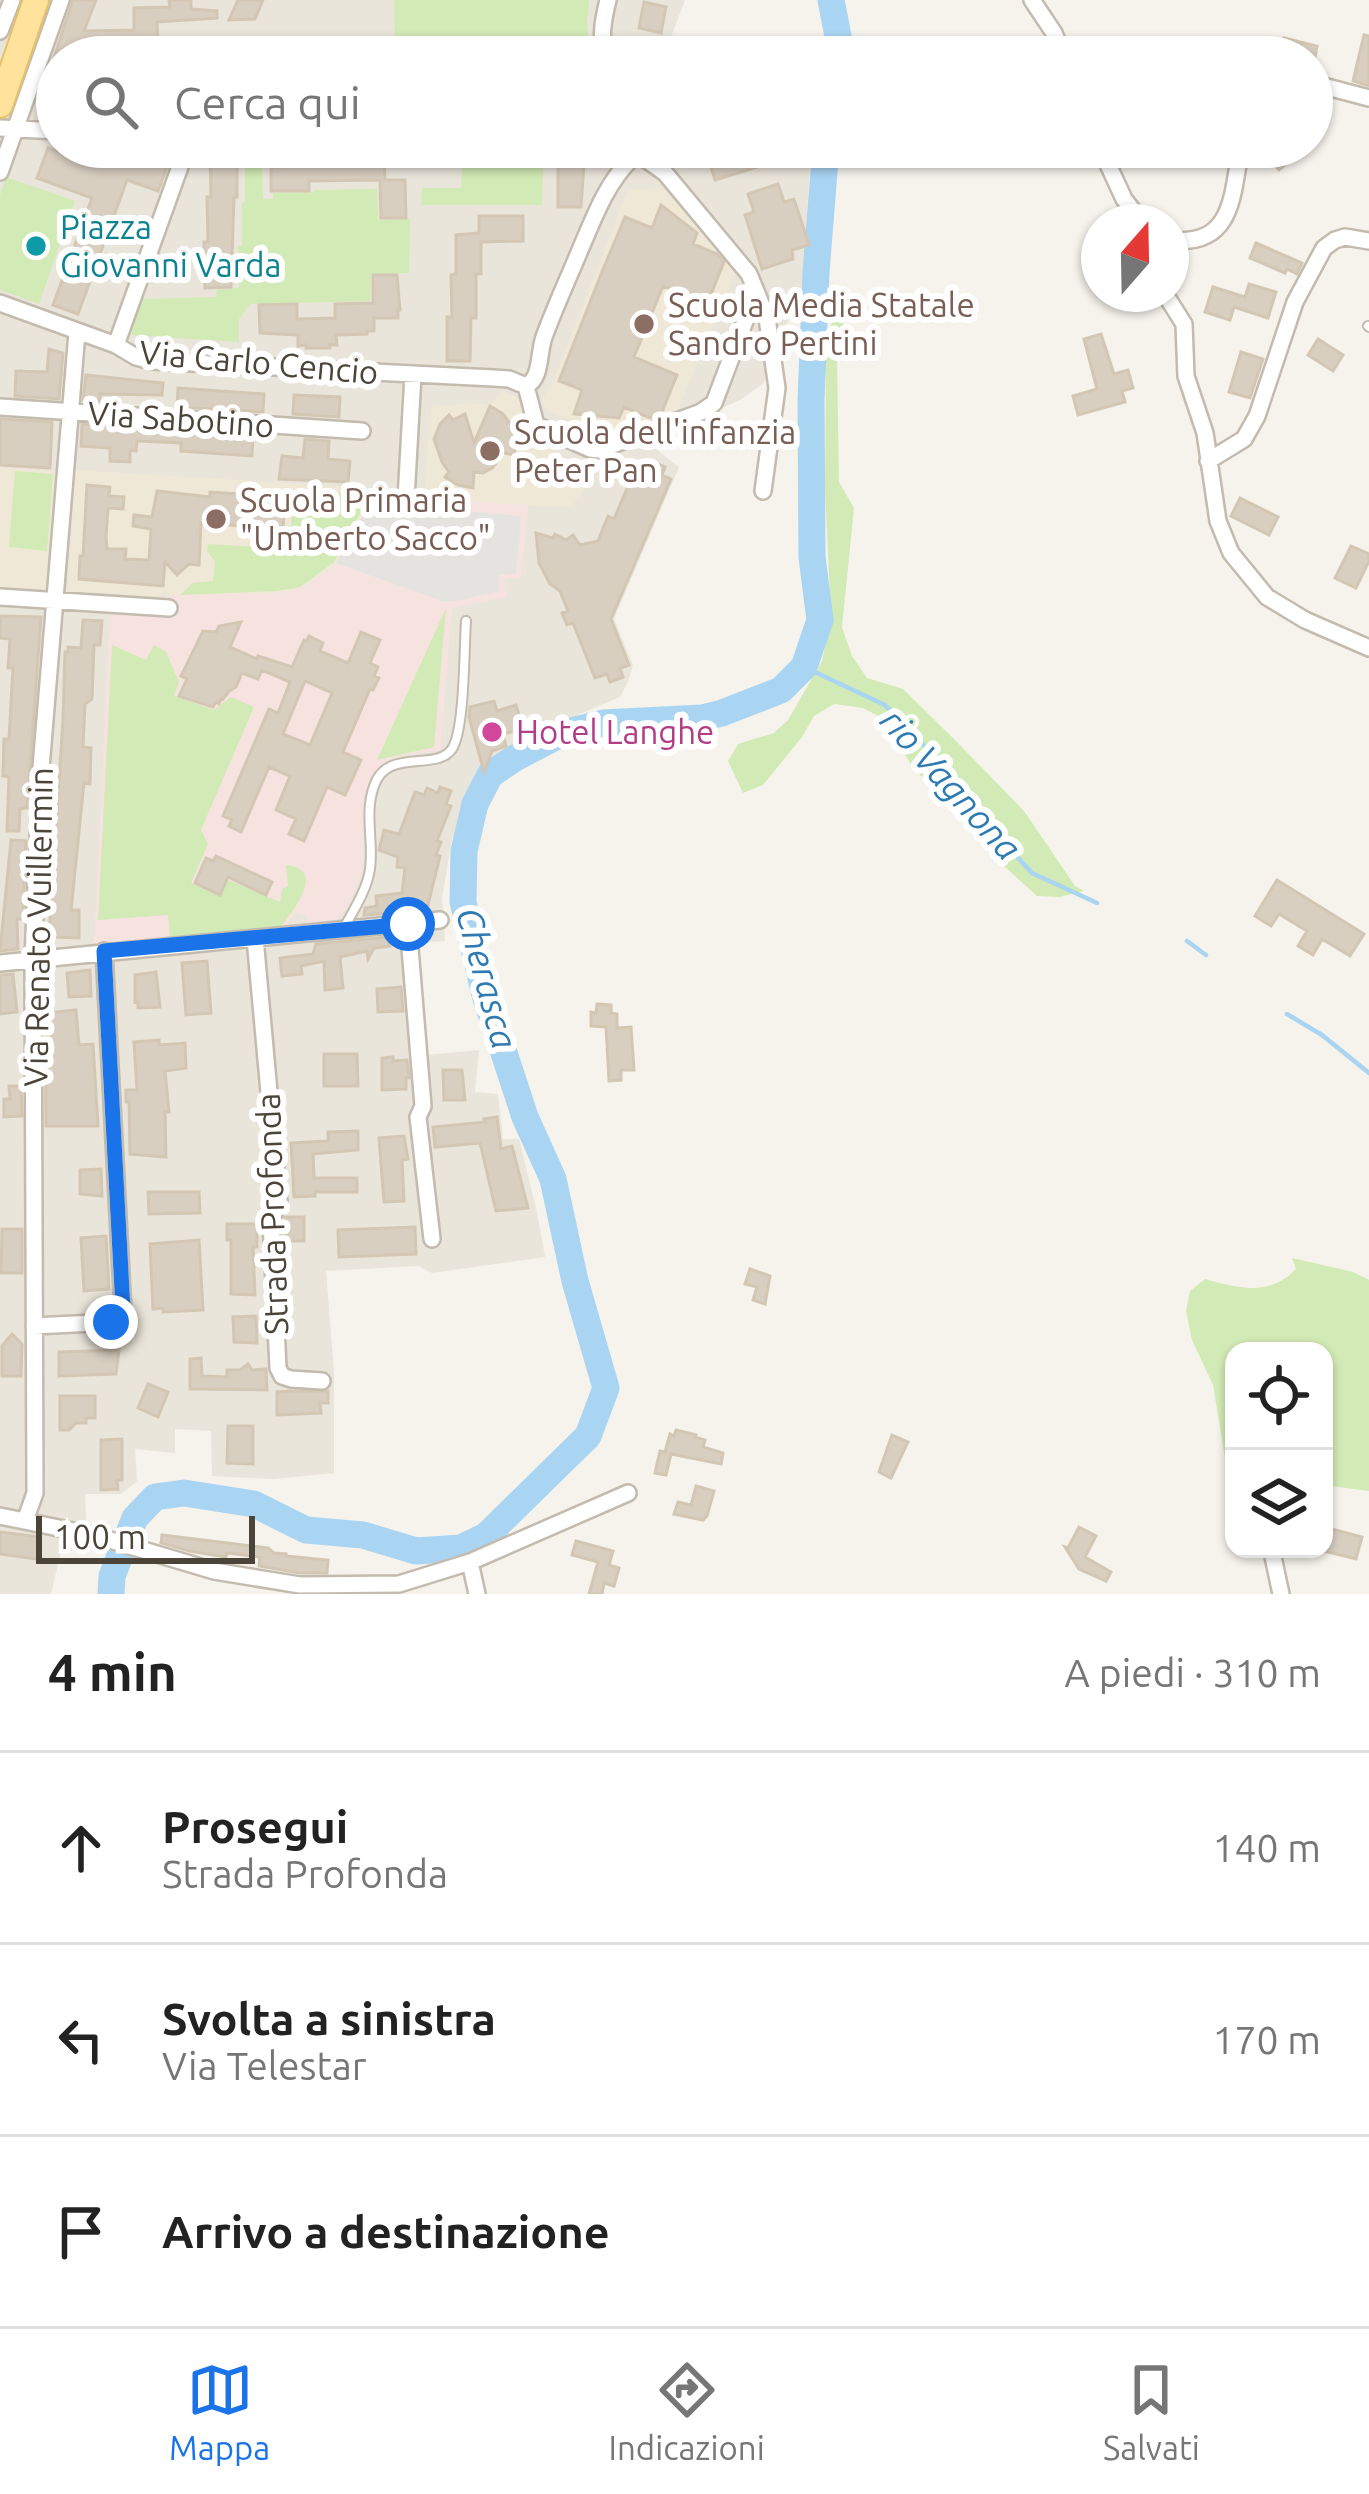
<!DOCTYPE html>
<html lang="it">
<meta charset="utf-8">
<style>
:root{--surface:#fff;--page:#f2f2f2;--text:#222;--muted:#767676;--line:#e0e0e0;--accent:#1a73e8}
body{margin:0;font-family:Ubuntu,sans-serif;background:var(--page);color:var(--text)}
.controls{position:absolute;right:36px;bottom:36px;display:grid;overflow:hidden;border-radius:24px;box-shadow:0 3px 9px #0004}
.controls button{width:108px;height:108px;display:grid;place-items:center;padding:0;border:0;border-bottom:3px solid var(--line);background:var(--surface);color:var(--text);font:60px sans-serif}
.compass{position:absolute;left:1081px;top:204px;width:108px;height:108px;border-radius:50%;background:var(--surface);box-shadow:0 3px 9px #0004;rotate:20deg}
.scale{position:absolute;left:36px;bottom:30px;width:219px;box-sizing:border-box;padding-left:12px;border:6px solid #4b4439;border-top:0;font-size:33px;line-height:42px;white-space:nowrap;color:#4b4439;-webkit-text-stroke:9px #fff;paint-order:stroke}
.stop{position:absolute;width:36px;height:36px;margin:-27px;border:9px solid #1a73e8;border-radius:50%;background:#fff}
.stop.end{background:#1a73e8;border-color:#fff;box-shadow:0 3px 12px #0008}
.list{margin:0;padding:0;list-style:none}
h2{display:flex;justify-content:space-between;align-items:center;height:156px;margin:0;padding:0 48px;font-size:51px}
h2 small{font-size:39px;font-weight:400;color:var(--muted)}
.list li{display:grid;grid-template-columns:78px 1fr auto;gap:36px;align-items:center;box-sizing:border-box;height:192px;padding:0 48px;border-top:3px solid var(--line)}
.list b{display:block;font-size:45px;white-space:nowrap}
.list p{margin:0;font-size:39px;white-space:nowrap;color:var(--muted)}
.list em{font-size:39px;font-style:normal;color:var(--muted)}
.icon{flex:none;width:66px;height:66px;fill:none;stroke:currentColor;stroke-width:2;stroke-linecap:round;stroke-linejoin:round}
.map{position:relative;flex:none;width:1369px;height:1594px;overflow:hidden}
.search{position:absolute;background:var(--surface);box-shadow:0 3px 9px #0004;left:36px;right:36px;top:36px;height:132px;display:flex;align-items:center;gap:30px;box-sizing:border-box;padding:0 42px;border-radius:66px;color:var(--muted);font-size:45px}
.sheet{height:732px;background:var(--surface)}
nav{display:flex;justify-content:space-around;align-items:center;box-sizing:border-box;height:168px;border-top:3px solid var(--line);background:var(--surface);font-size:33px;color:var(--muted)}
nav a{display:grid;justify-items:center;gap:6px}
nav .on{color:var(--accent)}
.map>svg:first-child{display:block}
.residential{fill:#eae5da}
.education{fill:#efe8d6}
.medical{fill:#f6e3e0}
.green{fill:#d2eab5}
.parking{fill:#e5e3e0}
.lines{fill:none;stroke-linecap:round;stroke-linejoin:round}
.stream{stroke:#a9d4f2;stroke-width:4.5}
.river{stroke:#a9d4f2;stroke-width:27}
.building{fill:#d8cfc1;stroke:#d3c7b4;stroke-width:3;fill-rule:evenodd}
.service-casing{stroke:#c2bbae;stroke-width:12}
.minor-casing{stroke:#c2bbae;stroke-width:20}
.primary-casing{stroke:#e6c16a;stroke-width:28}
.service{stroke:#fff;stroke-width:8}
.minor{stroke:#fff;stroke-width:15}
.primary{stroke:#ffe39c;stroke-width:24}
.route{stroke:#1a73e8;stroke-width:15}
.culture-dot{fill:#0f9aa8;stroke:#fff;stroke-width:4.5}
.education-dot{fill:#8d6e63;stroke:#fff;stroke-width:4.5}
.hotel-dot{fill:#d1479c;stroke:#fff;stroke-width:4.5}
.labels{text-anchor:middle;stroke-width:12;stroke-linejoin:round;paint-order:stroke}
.culture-label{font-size:33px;fill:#0d838f;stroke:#fff;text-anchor:start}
.education-label{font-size:33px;fill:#785e54;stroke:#fff;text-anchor:start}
.street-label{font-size:33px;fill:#4b4439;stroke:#fff}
.hotel-label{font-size:33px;fill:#b23c85;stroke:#fff;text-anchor:start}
.water-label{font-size:36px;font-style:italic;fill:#2e7ab2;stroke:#fff}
</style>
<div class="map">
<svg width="1369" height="1594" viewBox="0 0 1369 1594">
<rect width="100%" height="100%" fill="#f6f3ec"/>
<path class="residential" d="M0 0H685L671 37 697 38 702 57H57V147H811L802 304 776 337 764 383 740 400 658 436 652 446 679 467 614 619 633 665 628 682 620 697 519 740 482 768 452 839 442 898 445 941 418 943 426 1055 479 1050 475 1092 498 1094 503 1139H519L537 1212 545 1257 432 1273 418 1266 326 1271 334 1371V1473L274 1479 212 1476 211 1431 175 1429V1453L135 1449 137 1481 121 1494H85L86 1521 63 1543 51 1594H0Z"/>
<path class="education" d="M662 188 724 251 736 271 676 414 612 435H605L546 410 542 399 553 382 628 190Z
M503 391 517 397 538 439H548L556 464H588L590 482 571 507 424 501 431 408 467 403 488 405Z
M0 467 57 471 48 594 0 590Z
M75 470 369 488 368 502 353 536 336 563 302 589 278 593 171 596 164 590 158 597 68 591Z"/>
<path class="medical" d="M369 497 528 505 521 578H504L507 597 452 608 440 750 405 755 390 760 378 769 364 795 363 870 350 903 333 925 308 926 307 916 295 912 284 929 94 945 110 612 167 615 171 596 278 593 302 589 336 563 353 536Z"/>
<path class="green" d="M394 0H589L587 23 590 54 588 57H215V39L395 37Z
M245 147H261L263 199H273V193L313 192 314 190 377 189 378 220 410 219 409 273 371 274 370 301 250 304 239 319V342L131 335 142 299 216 297 217 289 239 288 238 246H242V203L245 202Z
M463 147H544L542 205H421L422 188H461Z
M6 177 75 201 39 304 0 290V195Z
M847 304 837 362 839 482 854 508 842 627 852 656 867 678 903 689 954 739 1024 811 1075 886 1084 891 1059 897 1037 896 1004 866 975 826 934 790 912 766 882 718 863 708 834 704 814 716 802 737 763 785 743 793 728 761 738 744 774 733 788 720 822 661 831 618 825 489 826 359 834 306Z
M15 471 53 474 47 551 9 547Z
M293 489 341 493 340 526 343 493 364 495 363 508 334 562 300 587 276 591 180 595 193 583 213 581 215 561 207 551 208 544 290 549Z
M446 608 434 747 377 760Z
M112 645 146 660 154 645 166 652 179 682 174 696 214 710 231 697 254 707 201 830 208 844 191 883 220 896 228 880 280 902 282 889 288 886 286 865C327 869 294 909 281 927L170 937 168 915 98 920Z
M1292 1258 1353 1272 1369 1280V1491L1324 1485V1351H1234V1460L1225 1458 1213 1385 1192 1340 1186 1311 1190 1291 1205 1279C1238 1288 1269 1297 1296 1269Z"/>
<path class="parking" d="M368 502 521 516 516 574 499 575 500 591 456 601H442L336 563 353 536Z"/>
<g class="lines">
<path class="stream" d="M804 667 885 705 960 783 1005 844 1032 873 1097 903
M1187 941 1206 955
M1287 1014 1322 1035 1369 1073"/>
<path class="river" d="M831 0 842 57
M111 1594 112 1576 135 1518 155 1497 184 1493 254 1504 306 1530 363 1535 416 1551 461 1548 486 1536 588 1436 606 1388 575 1281 553 1179 525 1117 485 995 463 902 464 851 475 804 490 775 515 758 563 733 603 723 702 718 722 713 781 690 804 667 820 620 812 557 811 401 816 272 826 147"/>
</g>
<path class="building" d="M73 0H96L84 31 134 30V8L170 7 169 0H191V9L217 11V18L157 22 158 44 75 46 71 57H54Z
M238 0H263L255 19 229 20Z
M644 2 666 7 661 33 639 28Z
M1364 35 1369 36V86L1353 81Z
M1284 38 1317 46 1315 57H1279Z
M229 43H261V57H229Z
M81 147 109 157 113 147H120L168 164 158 191 127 180 78 314 53 305 92 198 37 178 48 148 62 153 64 148 78 153Z
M564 147H589V164H584L581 207H558V163H564Z
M740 147H812V150L715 180 708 157Z
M1259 147H1306L1279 170Z
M210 151H237V197H234L231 287 205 288 204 242H208L207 197H211Z
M384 156 385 180H405L406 218H381L380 180 309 181V191H271V167L309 166V157Z
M778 184 784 202 794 199 809 245 792 250 793 259 762 269 745 215 754 212 748 194Z
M661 205 697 233 693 244 717 254 724 262 707 304 663 286 634 357 677 375 661 414 650 418 624 407 619 418 574 414 582 390 559 381 602 272 625 217 652 228Z
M479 216H523V241L481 242V274H476V318H471L470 361H447V317H452L451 275 456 274V235L479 233Z
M1256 243 1302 263 1297 274 1287 269 1285 273 1250 258Z
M373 275H397L400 310H398V318H374V331H367V334L336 335 337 345H330V348H306V345L298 346V335L260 333 259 305 297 304V319L335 318V304L373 303Z
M1249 284 1276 292 1268 318 1234 307 1230 320 1205 312 1213 287 1245 297Z
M1101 334 1114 374 1128 370 1133 388 1122 391 1125 402 1078 415 1073 396 1097 389 1084 339Z
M1318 339 1343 355 1333 371 1308 355Z
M49 349 63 353 59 399 15 396 16 371 47 372Z
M1241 352 1263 359 1250 398 1229 392Z
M86 375 163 383 162 395 100 394V402L83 400Z
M178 388 264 394 263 412 177 407Z
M294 395 340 397 339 417 293 414Z
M490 406 503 414 512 426 516 440 514 455 500 452 498 461 492 468 483 473 474 472 473 488 458 485 445 477 449 472 442 462 434 439 440 424 449 415 453 420 465 414 474 443Z
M0 419 52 422 50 468 0 465Z
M82 424 253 436 252 456 181 451V443L137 441 136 451 130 450V462L110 461V448L81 446Z
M305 439 329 441 328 459 350 461 348 482 279 479 282 456 303 458Z
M652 461 665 467 662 475 671 479 611 619 629 665 620 668 623 677 610 682 607 674 595 678 573 623 567 625 562 613 568 611 560 591 550 584 539 563 536 533 553 538 555 534 566 540 573 535 580 545 598 541 608 516 614 519 637 465 649 469Z
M87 485 110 487 109 496 124 497 123 509 108 508 106 537 107 549H126L125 559 149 560 151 529 133 526 134 515 152 517 157 491 210 497V492L285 497 283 529 201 523 199 565 189 564 177 575 165 562 163 586 79 579 80 556H83Z
M1240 498 1278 517 1269 535 1231 516Z
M1351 546 1369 554V561L1356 588 1335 578Z
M0 616 41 617 27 808 20 809 19 831H7L9 777 3 776 4 739H9L13 668H8L10 639 0 638Z
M83 620 102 621 100 645H94L92 699 85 704 83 747 91 748 90 784 84 783 71 910H79V938L51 937 50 920 63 720 65 652H68V647L81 648Z
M241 622 230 647 257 659 258 656 292 667 304 640 307 641 309 636 323 643 320 651 348 663 361 632 380 640 370 663 378 667 374 676 379 678 373 690 370 689 343 752 361 760 345 795 327 787 304 841 289 834 296 819 276 810 290 776 269 767 241 832 229 826 232 820 223 816 269 709 278 713 290 682 262 670 258 679 242 673 236 687 229 691 223 699 221 698 219 704 216 702 213 707 179 696 187 679 181 676 203 631 216 632 219 626ZM305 681 332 693 310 745 283 734Z
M494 701 497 711 516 705 523 729 503 734 506 746 492 751 484 772 469 717 470 707Z
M440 787 451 791 446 804 451 806 437 841 441 842 436 855 440 856 427 909 413 907 412 911 364 915 365 908 377 906 376 896 402 893 405 868 397 867 398 857 379 850 384 830 399 834 415 792 424 795 427 788 438 793Z
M11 840 26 841 23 919H17L18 949 0 951Z
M216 856 272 882 266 895 228 877 220 895 195 883 206 858 213 861Z
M1277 880 1364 934 1350 956 1322 939 1313 955 1298 946 1307 931 1279 914 1271 926 1255 916Z
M387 937 390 946 374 948 368 959 367 951 340 957 343 988 325 990 324 961 301 966 302 974 282 976 280 958 313 954 316 944Z
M207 961 211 1013 186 1015 182 963Z
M90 970 91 996 69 997 67 973Z
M156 972 160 1007 138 1008V1001L135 1002V975Z
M13 974 17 1012 0 1014V975Z
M401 987 403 1011 378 1012 377 989Z
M597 1004 611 1005V1013L617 1014V1028L631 1027 634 1070H621V1080L609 1081 606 1027 591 1026V1012L596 1013Z
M76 1010 79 1045 93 1044 98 1126H46L45 1013Z
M159 1040V1045L185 1043 186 1068 165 1071 169 1112H165L166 1157 130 1154 129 1102H126V1090H137L134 1042Z
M324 1054H357L358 1086H324Z
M393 1057V1061L407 1060 409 1078H406V1089L382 1090V1058Z
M443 1070H462L465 1100H444Z
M9 1086H21L22 1116 4 1117V1099H10Z
M497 1117 501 1149 512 1146 528 1208 496 1211 480 1143 435 1147 433 1127 485 1122 484 1119Z
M358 1131V1150L313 1154 314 1178H357V1192H315V1196L294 1197 291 1143 328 1141V1132Z
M404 1136 408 1159 402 1160 404 1201 384 1202 379 1138Z
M101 1169 102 1196 80 1194V1170Z
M148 1192H199L200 1213 149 1214Z
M285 1217H304V1241H284Z
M227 1224H257V1247H253L255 1295 231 1294V1240H227Z
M415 1227 416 1254 339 1257 338 1230Z
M2 1229H22V1273H1Z
M106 1236 109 1289 84 1291 81 1238Z
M199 1240 203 1310 163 1312V1308L153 1309 150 1244Z
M750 1269 770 1276 765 1304 753 1300 757 1287 745 1284Z
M256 1316 257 1343 234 1342 233 1317Z
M12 1334 22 1344 21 1376H2V1346Z
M119 1350 116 1374 59 1376V1352Z
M201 1358 202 1376 227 1377V1370H240L248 1364 252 1370 266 1369 267 1390 190 1389V1359Z
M148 1384 168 1392 158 1417 138 1408Z
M290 1391H328V1403H320L321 1413 277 1415V1392Z
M60 1396H95V1418H86V1423H76L69 1430H60Z
M228 1426H253V1464L227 1463Z
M676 1430 696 1435 695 1437 705 1440 703 1447 723 1453 721 1464 671 1454 666 1475 655 1473 660 1451 665 1452 670 1434 674 1436Z
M892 1435 908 1442 891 1478 879 1472Z
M122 1439V1480H117L118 1489 101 1490V1440Z
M696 1486 714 1491 707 1516 703 1520 674 1514 678 1502 691 1505Z
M1079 1527 1096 1536 1085 1557 1111 1572 1106 1581 1079 1569 1065 1547 1068 1548Z
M1324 1527 1362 1537 1356 1559 1324 1551Z
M0 1532 40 1537 37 1559 0 1554Z
M162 1535 268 1548 274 1553 286 1554V1556L328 1560 327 1573H300L259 1566 260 1557 227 1553 226 1557 189 1551 161 1543Z
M576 1541 613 1551 609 1565 619 1568 614 1586 604 1583 602 1594H589L598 1562 572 1555Z"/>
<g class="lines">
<g class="service-casing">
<path id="service" d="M1368 326 1369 327
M344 928C354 909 367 890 370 869 374 841 364 814 374 786 387 747 436 772 452 749 465 729 464 648 466 621"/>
</g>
<g class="minor-casing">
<path id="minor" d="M1032 0 1054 33 1064 57
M0 31 12 0
M605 57C600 37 603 20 608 0
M1312 83 1369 98
M0 128 57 131
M1100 147 1124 199 1142 222
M641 156 665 173 749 274 767 318 777 388 763 491
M0 172 61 0
M1171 240C1234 247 1232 194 1241 147
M1165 294 1184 324 1186 376 1205 433 1218 521 1231 553 1267 597 1305 620 1369 648
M0 303 116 345 136 357 152 361 493 378 509 379 526 386C542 378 538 354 544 337 555 307 568 279 580 250 594 218 605 186 630 160
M116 345 187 147
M526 386 536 425 590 449 599 450 701 412 714 403 756 292
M0 407 362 431
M1208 461 1244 439 1257 416 1295 302 1324 248 1335 240 1345 237 1369 241
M406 499 413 375
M0 597 169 608
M408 924 423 1106 418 1117 432 1239
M255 938 279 1202 271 1220 278 1368 282 1376 291 1379 322 1381
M0 963 440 920
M34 1326 114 1322 123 1312 104 951
M0 1516 93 1535 214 1571 300 1585 399 1584 470 1562 477 1594
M25 1521 35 1493 33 960 41 768 77 332
M1272 1552 1281 1594
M470 1562 628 1493"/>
</g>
<g class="primary-casing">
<path id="primary" d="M0 105 36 0"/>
</g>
<use href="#service" class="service"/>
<use href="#minor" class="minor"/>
<use href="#primary" class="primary"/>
</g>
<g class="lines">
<path class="route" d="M111 1322 120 1318 123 1310 104 951 408 924"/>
</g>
<circle class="culture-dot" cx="36" cy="246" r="12"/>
<g class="education-dot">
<circle cx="644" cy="324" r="12"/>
<circle cx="490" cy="451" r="12"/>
<circle cx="216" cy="519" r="12"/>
</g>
<circle class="hotel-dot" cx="492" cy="732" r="12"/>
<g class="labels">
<g class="culture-label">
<text x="60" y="239">Piazza<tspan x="60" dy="38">Giovanni Varda</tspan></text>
</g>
<g class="education-label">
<text x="668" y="317">Scuola Media Statale<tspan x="668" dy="38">Sandro Pertini</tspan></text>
<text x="514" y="444">Scuola dell'infanzia<tspan x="514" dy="38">Peter Pan</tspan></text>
<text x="240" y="512">Scuola Primaria<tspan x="240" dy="38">"Umberto Sacco"</tspan></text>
</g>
<g class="street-label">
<text transform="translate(259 362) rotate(5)" y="12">Via Carlo Cencio</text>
<text transform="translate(181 419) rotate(4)" y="12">Via Sabotino</text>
<text transform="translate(38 927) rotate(-89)" y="12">Via Renato Vuillermin</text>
<text transform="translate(272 1214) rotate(-92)" y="12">Strada Profonda</text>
</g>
<g class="hotel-label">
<text x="516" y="744">Hotel Langhe</text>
</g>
<g class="water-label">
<text transform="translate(951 784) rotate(48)" y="13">rio Vagnona</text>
<text transform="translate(487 978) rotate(75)" y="13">Cherasca</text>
</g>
</g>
</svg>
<div class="controls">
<button><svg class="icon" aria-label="locate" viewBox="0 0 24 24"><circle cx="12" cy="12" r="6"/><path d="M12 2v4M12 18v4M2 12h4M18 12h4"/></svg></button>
<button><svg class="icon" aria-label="layers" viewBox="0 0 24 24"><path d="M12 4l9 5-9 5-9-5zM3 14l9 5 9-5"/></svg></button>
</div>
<svg class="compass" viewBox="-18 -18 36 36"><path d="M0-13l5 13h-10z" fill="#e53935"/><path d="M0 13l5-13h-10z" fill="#767676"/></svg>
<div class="scale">100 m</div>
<div class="stop" style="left:408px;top:924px"></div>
<div class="stop end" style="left:111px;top:1322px"></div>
<div class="search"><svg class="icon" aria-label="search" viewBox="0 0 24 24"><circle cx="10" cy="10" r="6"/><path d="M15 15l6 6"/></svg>Cerca qui</div>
</div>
<section class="sheet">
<h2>4 min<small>A piedi · 310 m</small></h2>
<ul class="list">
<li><svg class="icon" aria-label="ahead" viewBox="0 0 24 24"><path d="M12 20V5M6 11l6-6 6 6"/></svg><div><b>Prosegui</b><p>Strada Profonda</p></div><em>140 m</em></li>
<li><svg class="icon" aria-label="left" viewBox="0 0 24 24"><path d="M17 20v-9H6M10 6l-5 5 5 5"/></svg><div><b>Svolta a sinistra</b><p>Via Telestar</p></div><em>170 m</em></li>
<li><svg class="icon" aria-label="arrive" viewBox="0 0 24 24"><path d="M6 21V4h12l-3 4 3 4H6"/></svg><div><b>Arrivo a destinazione</b></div></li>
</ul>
</section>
<nav>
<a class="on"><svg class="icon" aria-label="map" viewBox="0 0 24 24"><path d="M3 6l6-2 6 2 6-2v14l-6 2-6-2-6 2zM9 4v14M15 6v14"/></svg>Mappa</a>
<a><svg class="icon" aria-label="directions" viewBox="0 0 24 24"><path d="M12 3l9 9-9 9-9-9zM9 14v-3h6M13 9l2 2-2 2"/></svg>Indicazioni</a>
<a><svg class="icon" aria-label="saved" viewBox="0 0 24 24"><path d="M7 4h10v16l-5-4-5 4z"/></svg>Salvati</a>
</nav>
